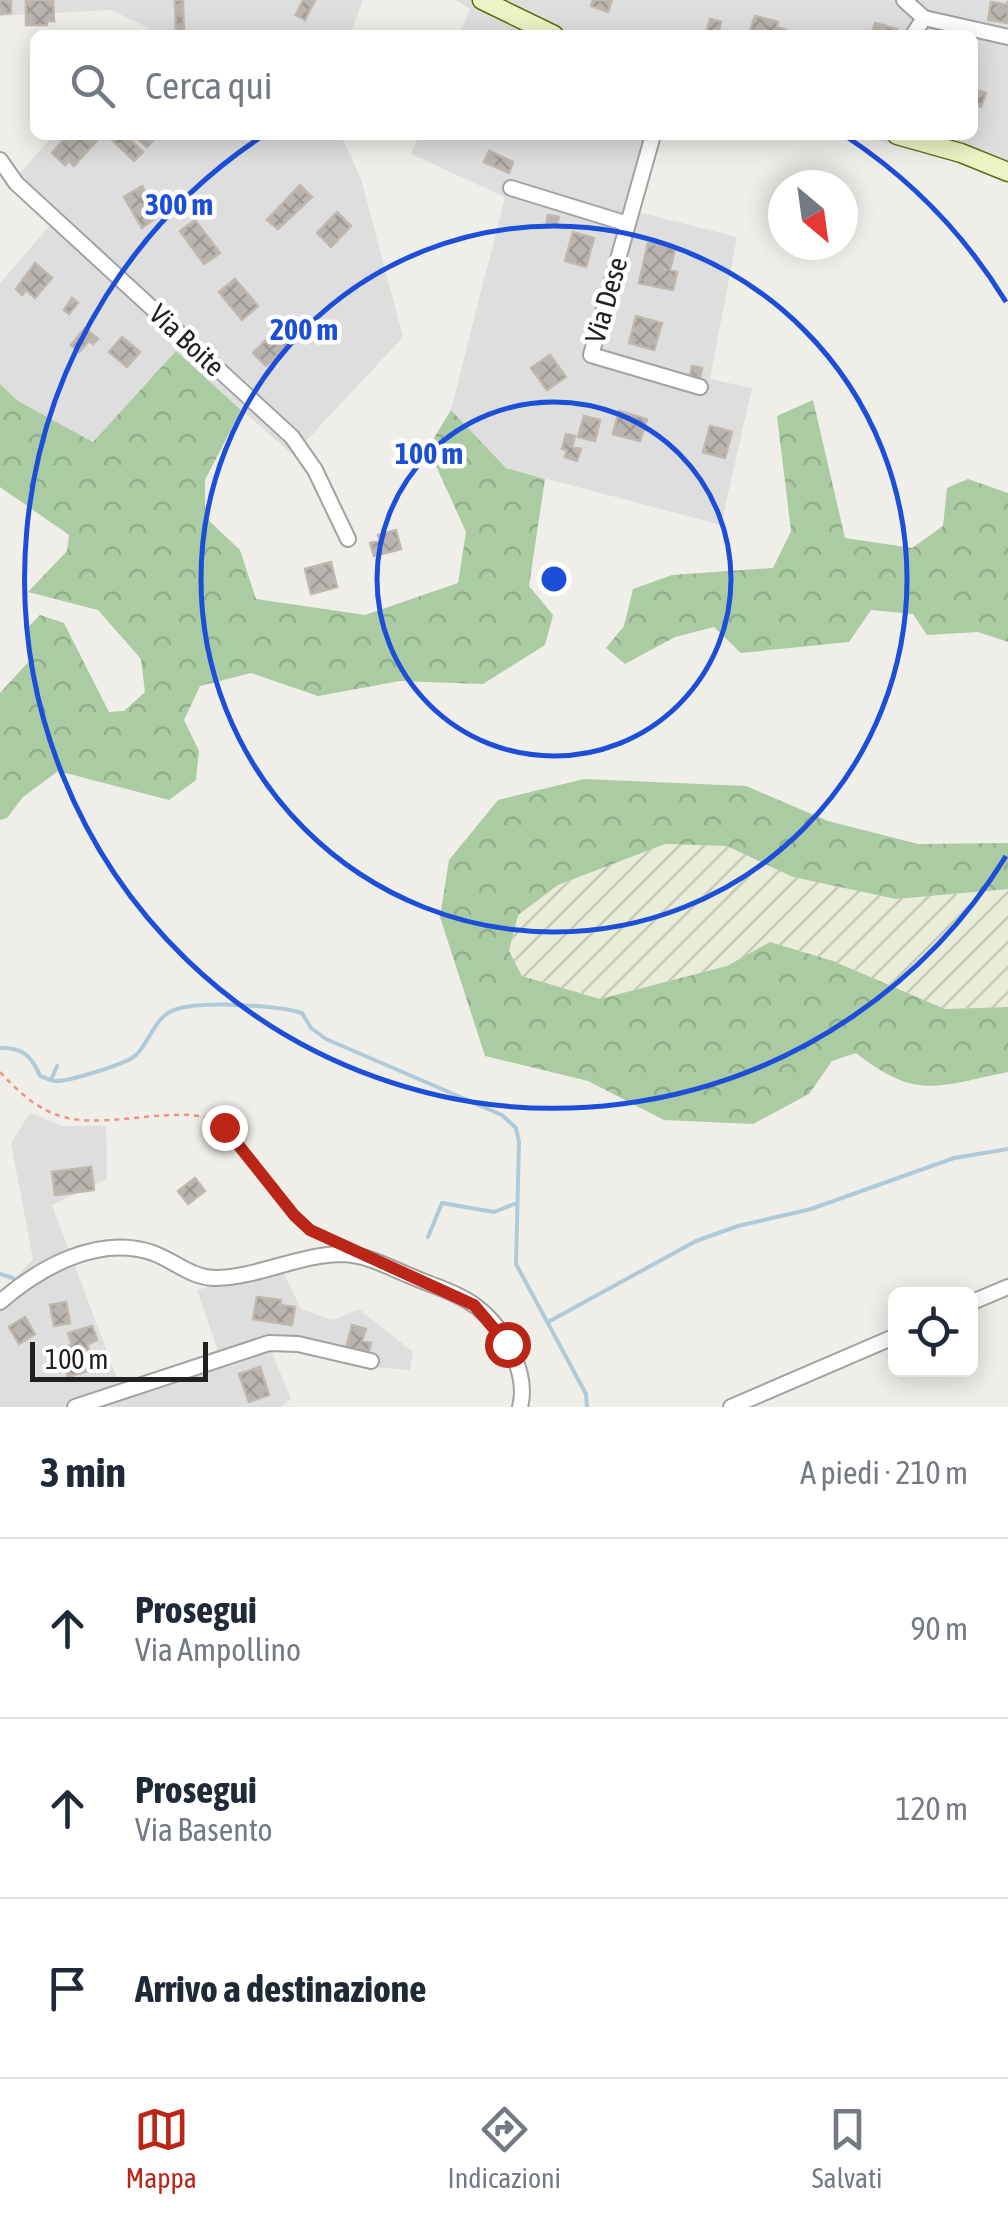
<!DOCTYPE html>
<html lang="it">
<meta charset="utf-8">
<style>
:root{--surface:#fff;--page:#f6f6f7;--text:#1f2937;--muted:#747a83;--line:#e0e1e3;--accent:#bb2517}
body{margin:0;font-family:"Asap Condensed",sans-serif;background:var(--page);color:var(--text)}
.controls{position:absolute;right:30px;bottom:30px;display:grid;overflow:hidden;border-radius:15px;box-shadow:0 5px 25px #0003}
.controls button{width:90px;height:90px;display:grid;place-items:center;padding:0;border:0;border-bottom:2px solid var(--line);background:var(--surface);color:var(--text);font:50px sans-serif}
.compass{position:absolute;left:768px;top:170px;width:90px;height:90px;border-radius:50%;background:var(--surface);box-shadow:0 5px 25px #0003;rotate:151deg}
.scale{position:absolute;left:30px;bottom:25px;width:178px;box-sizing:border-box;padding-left:10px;border:5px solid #212121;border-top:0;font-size:28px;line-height:35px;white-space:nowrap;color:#212121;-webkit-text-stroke:8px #fff;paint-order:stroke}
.stop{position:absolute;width:30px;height:30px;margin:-22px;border:8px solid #bb2517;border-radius:50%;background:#fff}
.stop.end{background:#bb2517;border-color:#fff;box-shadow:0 2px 10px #0008}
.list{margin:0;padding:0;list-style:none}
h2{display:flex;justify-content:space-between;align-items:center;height:130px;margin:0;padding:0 40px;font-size:42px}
h2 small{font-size:32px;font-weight:400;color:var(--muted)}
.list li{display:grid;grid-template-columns:65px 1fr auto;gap:30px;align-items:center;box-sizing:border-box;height:180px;padding:0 40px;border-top:2px solid var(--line)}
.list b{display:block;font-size:38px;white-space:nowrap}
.list p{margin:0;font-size:32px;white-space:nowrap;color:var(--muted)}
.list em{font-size:32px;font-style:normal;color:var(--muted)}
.icon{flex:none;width:55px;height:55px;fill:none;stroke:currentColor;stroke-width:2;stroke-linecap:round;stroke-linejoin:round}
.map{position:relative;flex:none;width:1008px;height:1407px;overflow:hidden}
.search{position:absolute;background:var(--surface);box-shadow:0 5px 25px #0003;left:30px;right:30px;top:30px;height:110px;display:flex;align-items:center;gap:25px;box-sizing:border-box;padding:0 35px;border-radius:15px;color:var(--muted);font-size:38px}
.sheet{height:670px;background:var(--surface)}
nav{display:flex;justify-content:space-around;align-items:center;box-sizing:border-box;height:140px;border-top:2px solid var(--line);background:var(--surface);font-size:28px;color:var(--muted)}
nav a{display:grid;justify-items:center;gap:5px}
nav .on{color:var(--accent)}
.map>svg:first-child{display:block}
.residential{fill:#dfdede}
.farmland{fill:url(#farmland-furrows)}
.forest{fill:url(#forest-crowns)}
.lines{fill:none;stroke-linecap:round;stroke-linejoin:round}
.stream{stroke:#afcbd9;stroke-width:4}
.building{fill:url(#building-cross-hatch);stroke:#c0b7ad;stroke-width:2.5}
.street-casing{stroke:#a2a2a2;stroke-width:18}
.secondary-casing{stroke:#5c6e12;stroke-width:21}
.path{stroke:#eb937f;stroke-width:2.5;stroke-dasharray:5 5;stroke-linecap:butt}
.street{stroke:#fff;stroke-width:14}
.secondary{stroke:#edf3c4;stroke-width:18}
.route{stroke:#bb2517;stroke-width:12}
.ring{fill:none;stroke:#1d4ed8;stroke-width:5}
.labels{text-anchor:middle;stroke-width:9;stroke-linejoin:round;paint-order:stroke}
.street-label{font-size:28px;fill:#212121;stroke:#fff}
.centre{fill:#1d4ed8;stroke:#fff;stroke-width:5}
.ring-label{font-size:30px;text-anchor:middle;font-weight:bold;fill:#1d4ed8;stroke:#fff;stroke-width:9;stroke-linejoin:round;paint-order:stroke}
</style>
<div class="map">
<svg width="1008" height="1407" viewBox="0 0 1008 1407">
<defs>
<pattern id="farmland-furrows" width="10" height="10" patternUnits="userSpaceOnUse" patternTransform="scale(2.5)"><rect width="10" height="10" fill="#e9ecd7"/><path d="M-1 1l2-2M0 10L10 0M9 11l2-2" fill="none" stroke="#c8cab8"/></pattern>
<pattern id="forest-crowns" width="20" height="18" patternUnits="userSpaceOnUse" patternTransform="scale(2.5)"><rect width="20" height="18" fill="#abcba2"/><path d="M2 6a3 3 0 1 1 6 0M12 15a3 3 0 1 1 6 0" fill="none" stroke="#93ae8b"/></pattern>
<pattern id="building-cross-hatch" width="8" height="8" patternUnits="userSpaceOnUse" patternTransform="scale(2.5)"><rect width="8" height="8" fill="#b9b4af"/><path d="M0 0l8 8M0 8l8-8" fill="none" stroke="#9f9a96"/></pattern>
</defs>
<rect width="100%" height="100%" fill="#f0eee9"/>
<path class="residential" d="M0 0H363L350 35H144L149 28 111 10 0 16Z
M456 0H1008V182L967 165 858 135H973V35H459L470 9Z
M54 135H341L361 179 403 337 293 455 176 352 93 442 18 401 0 384V283L50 225 9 185Z
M419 135H661L638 212 737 237 710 379 752 388 721 525 506 468 451 410 505 197 411 154Z
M30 1113 63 1126H106L107 1179 52 1205 120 1386 219 1354 197 1290 281 1268 301 1309 333 1320 359 1309 413 1352 410 1370 358 1366 277 1345 270 1348 291 1399 281 1407H0V1294L33 1259 11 1143Z"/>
<path class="farmland" d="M665 844 727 846 793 877 896 899 1008 889V1007L945 1009 833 961 770 942 727 966 600 999 522 976 509 951 517 915 558 885Z"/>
<path class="forest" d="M176 351 241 410 205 480V517L240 550 256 599 365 615 458 583 466 532 428 448 451 410 506 468 545 479 529 586 553 615 545 645 483 684 400 681 318 696 251 673 200 686 184 720 199 751 196 780 169 800 58 771 23 797 7 818 0 820V693L31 659 28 627 40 615 64 623 109 712 124 711 145 692 141 659 98 610 28 592 67 551 69 535 0 487V384L18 401 93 442Z
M813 400 845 538 912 548 943 526 947 488 968 479 1008 493V642L978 632 927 635 913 614 871 610 849 642 741 653 714 627 675 637 625 664 606 648 624 626 633 589 672 575 773 568 791 531 777 416Z
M584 779 746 786 828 821 918 844 1008 843V889L896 899 793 877 727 846 665 844 558 885 518 915 509 951 522 976 600 999 727 966 770 942 833 961 945 1009 1008 1007V1072C938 1086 917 1101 856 1053L832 1061 809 1094 753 1124 664 1120 588 1081 485 1056 440 917 449 860 498 800Z"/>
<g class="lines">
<path class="stream" d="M0 1048C22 1047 32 1056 40 1076 43 1077 52 1081 55 1081 67 1082 127 1064 136 1055 151 1040 155 1015 177 1009 204 1001 276 1005 302 1013L311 1028 326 1039 502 1115 516 1128 519 1142 516 1264 586 1394 587 1407
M51 1080 57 1066
M428 1237 442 1203 494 1212 517 1203
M0 1274 13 1278
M548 1322 696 1241 738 1226 811 1209 954 1158 1008 1149"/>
</g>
<path class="building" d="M0 0H11V13L0 14Z
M26 0H53L54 21H47V25H26Z
M175 0H183L184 35H176Z
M303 0H315L305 20 296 15Z
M593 0H612L608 12 591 6Z
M1008 1V23L988 20 991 2 1007 5Z
M755 16 778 22 777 27 786 30 785 35H749Z
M710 19 721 22 718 35H706Z
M875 23 897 29 895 35H871Z
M973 89 986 93 981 107 973 104Z
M68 135H102L74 166 69 161 65 165 52 153Z
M111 135H125L143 152 134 161 109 137Z
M144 135H157V136L147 147 139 140Z
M489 151 513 162 509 173 484 162Z
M300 185 312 197 278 229 267 220Z
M142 186 152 203 157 200 164 212 142 228 124 197Z
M337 212 351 226 331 247 317 233Z
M548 215 559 217 556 227 546 225Z
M195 220 220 253 204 264 180 231Z
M573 232 594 238 586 267 565 261Z
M648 243 675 249 670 270 677 272 673 290 639 283Z
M35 263 52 278 35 298 26 290 22 295 16 289Z
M235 279 258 306 242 320 219 292Z
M72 298 78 303 69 314 64 310Z
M636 316 662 323 654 350 629 343Z
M85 328 98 339 93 344 89 341 79 352 71 345Z
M272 334 276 338 279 334 289 344 266 366 253 353Z
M122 337 140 352 127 367 109 352Z
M550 355 566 377 547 390 531 368Z
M692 366 702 368 700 378 690 376Z
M619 411 647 419 640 441 613 434Z
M584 416 600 420 595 441 578 437Z
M710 426 732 432 725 458 703 452Z
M566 434 575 436 572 447 581 449 577 461 565 457 567 450 562 449Z
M396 530 401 549 374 556 370 543 380 541 378 535Z
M331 562 337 587 311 594 305 569Z
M91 1167 94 1190 55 1195 52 1172Z
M195 1178 205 1191 188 1204 178 1191Z
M257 1297 281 1300 280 1305 295 1307 292 1325 253 1319Z
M66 1302 70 1323 54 1326 50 1305Z
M25 1317 35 1334 19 1344 9 1327Z
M352 1325 366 1329 362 1341 371 1343 368 1354 346 1348Z
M92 1326 97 1340 87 1345 89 1351 82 1352 88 1371 68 1377 60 1349 72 1345 68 1333Z
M260 1367 269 1395 249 1402 239 1374Z"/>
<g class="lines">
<g class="street-casing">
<path id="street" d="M904 0 924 18 913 35
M924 18 1008 37
M653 135 591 355 700 387
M0 160 16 183 292 437 315 470 348 539
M511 188 628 224
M0 1302C39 1268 98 1234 153 1253 175 1261 191 1278 216 1278 259 1277 300 1254 343 1254 367 1255 386 1266 408 1275 430 1285 457 1292 477 1307 504 1328 529 1373 520 1407
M970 1303 1008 1287
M75 1407 269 1343 298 1344 371 1361
M731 1407 896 1336"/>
</g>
<g class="secondary-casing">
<path id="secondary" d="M482 0 554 35
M897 135 961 153 1008 172"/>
</g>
<path class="path" d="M0 1072C53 1130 80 1123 154 1116 172 1115 190 1113 208 1118 253 1132 276 1217 332 1242"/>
<use href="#street" class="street"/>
<use href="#secondary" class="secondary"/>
</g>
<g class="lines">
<path class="route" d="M224 1127 294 1215 310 1230 474 1305 507 1344"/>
</g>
<g class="ring">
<circle cx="554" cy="579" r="177"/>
<circle cx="554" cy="579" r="353"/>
<path d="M1006 856A530 530 0 1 1 261 137M847 137A530 530 0 0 1 1006 302"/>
</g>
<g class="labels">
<g class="street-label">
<text transform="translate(606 300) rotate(-74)" y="10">Via Dese</text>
<text transform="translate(187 340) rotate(43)" y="10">Via Boite</text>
</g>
</g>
<circle cx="554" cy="579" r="15" class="centre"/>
<g class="ring-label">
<text x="179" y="215">300 m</text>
<text x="304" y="340">200 m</text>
<text x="429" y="464">100 m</text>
</g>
</svg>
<div class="controls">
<button><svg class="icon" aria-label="locate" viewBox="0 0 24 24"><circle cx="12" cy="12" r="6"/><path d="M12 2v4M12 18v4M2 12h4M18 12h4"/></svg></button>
</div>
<svg class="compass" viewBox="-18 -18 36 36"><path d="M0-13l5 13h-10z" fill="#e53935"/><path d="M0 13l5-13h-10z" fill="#747a83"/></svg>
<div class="scale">100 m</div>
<div class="stop" style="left:507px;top:1344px"></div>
<div class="stop end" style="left:224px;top:1127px"></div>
<div class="search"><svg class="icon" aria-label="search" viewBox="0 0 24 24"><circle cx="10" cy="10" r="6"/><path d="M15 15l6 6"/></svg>Cerca qui</div>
</div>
<section class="sheet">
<h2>3 min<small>A piedi · 210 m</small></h2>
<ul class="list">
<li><svg class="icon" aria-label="ahead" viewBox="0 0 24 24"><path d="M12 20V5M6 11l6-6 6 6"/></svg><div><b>Prosegui</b><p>Via Ampollino</p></div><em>90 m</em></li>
<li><svg class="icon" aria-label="ahead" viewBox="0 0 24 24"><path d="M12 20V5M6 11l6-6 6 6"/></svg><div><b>Prosegui</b><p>Via Basento</p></div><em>120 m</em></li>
<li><svg class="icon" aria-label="arrive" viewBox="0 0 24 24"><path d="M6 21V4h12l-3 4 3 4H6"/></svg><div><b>Arrivo a destinazione</b></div></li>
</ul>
</section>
<nav>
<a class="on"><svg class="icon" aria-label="map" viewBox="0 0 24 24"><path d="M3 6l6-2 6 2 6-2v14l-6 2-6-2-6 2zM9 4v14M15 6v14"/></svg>Mappa</a>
<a><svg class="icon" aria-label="directions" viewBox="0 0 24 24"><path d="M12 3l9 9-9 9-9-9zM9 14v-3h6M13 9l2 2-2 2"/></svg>Indicazioni</a>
<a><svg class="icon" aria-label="saved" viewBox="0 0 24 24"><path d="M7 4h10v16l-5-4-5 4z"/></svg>Salvati</a>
</nav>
